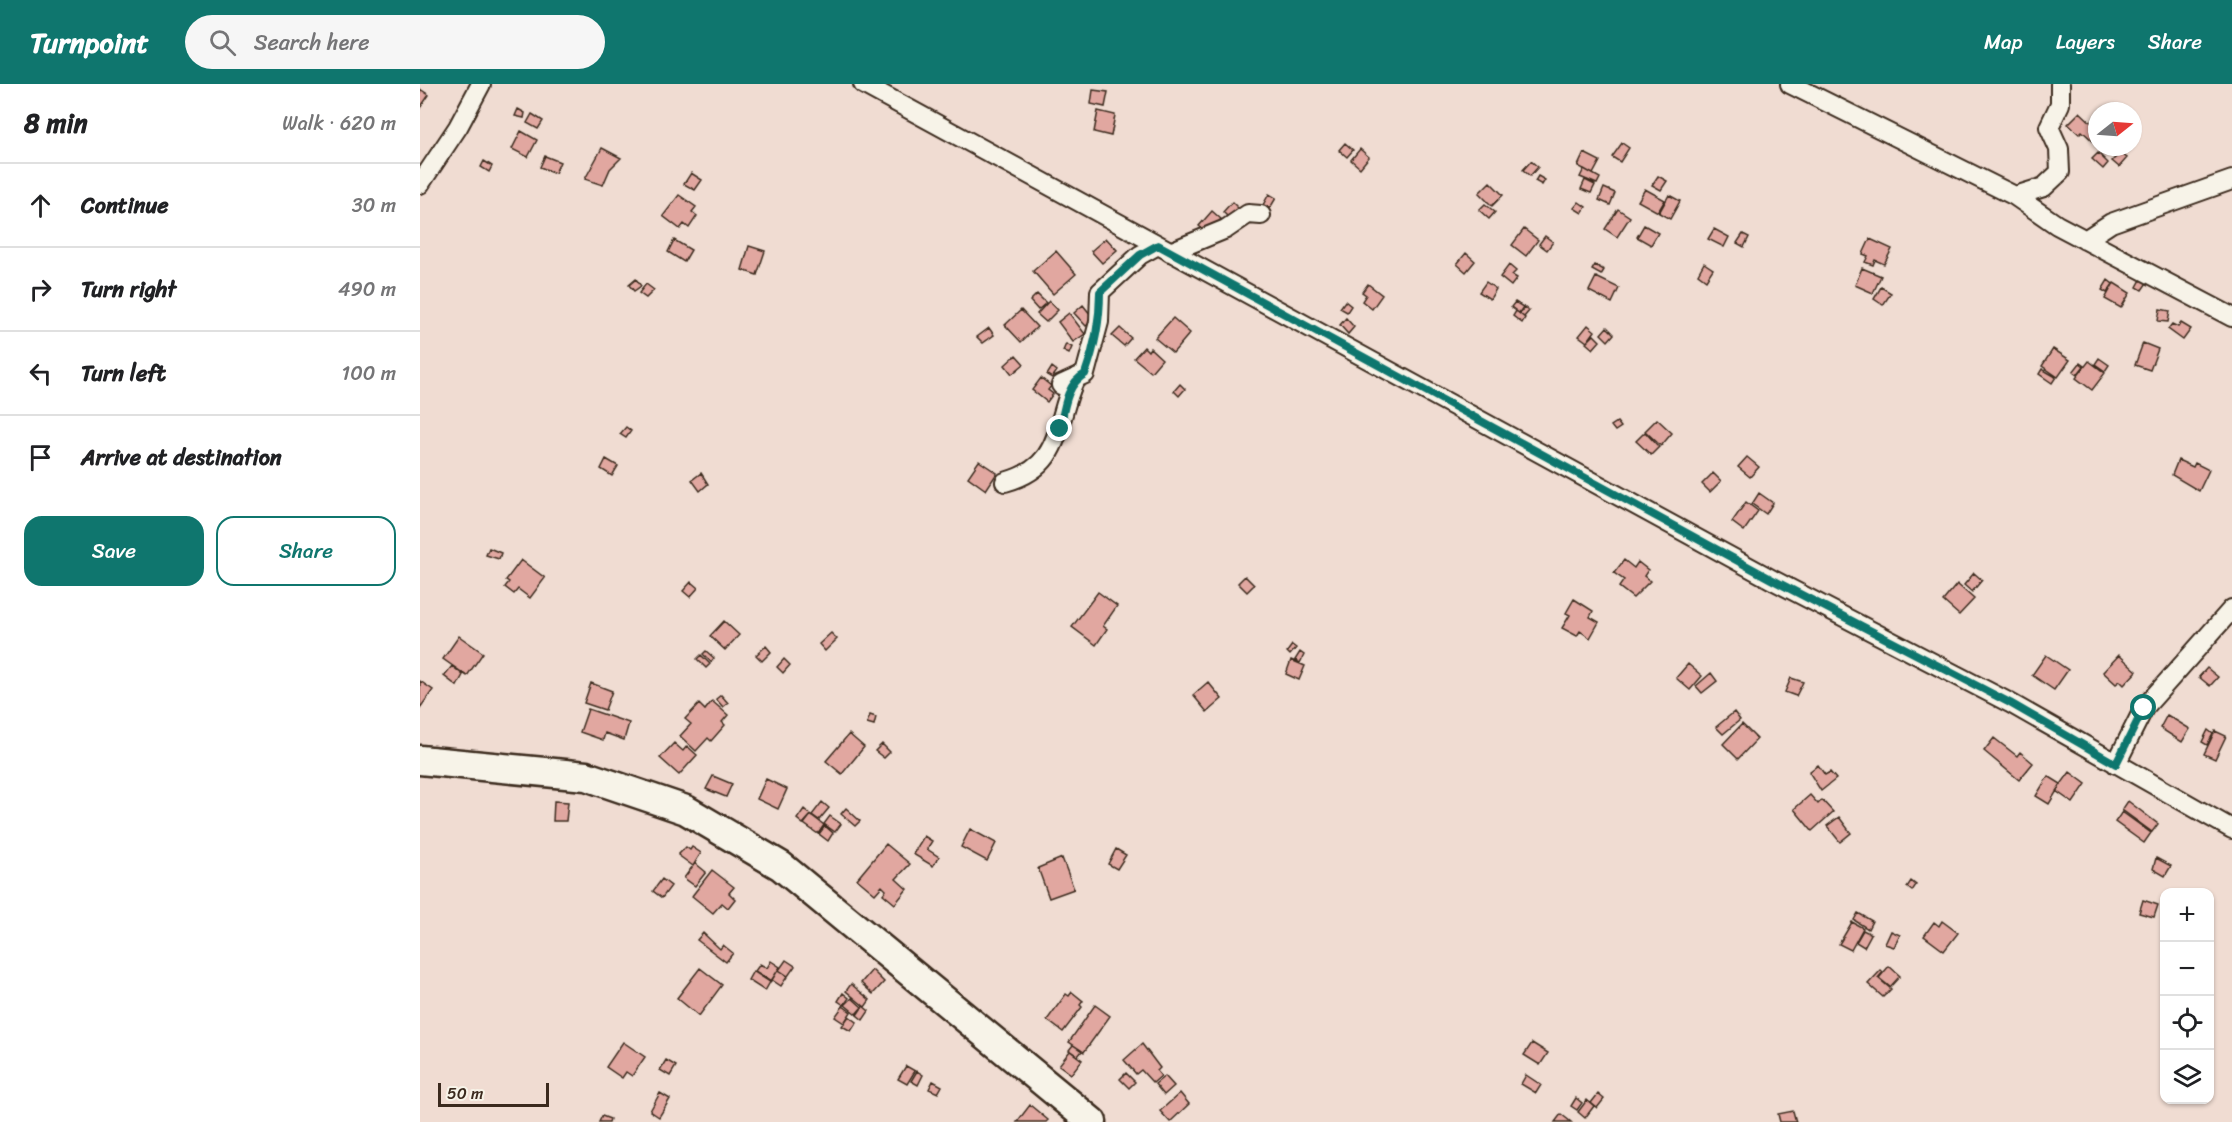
<!DOCTYPE html>
<meta charset="utf-8">
<style>
:root{--surface:#fff;--page:#f6f6f6;--text:#202124;--muted:#757577;--line:#e0e0e0;--accent:#0f766e}
body{margin:0;font-family:Sriracha,sans-serif;background:var(--page);color:var(--text)}
.controls{position:absolute;right:18px;bottom:18px;display:grid;overflow:hidden;border-radius:12px;box-shadow:0 2px 4px #0004}
.controls button{width:54px;height:54px;display:grid;place-items:center;padding:0;border:0;border-bottom:2px solid var(--line);background:var(--surface);color:var(--text);font:30px sans-serif}
.compass{position:absolute;left:1668px;top:18px;width:54px;height:54px;border-radius:50%;background:var(--surface);box-shadow:0 2px 4px #0004;rotate:73deg}
.scale{position:absolute;left:18px;bottom:15px;width:111px;box-sizing:border-box;padding-left:6px;border:3px solid #3b2a1e;border-top:0;font-size:16px;line-height:21px;white-space:nowrap;color:#3b2a1e;-webkit-text-stroke:4px #f7f3e8;paint-order:stroke}
.stop{position:absolute;width:18px;height:18px;margin:-14px;border:4px solid #0f766e;border-radius:50%;background:#fff}
.stop.end{background:#0f766e;border-color:#fff;box-shadow:0 2px 6px #0008}
.list{margin:0;padding:0;list-style:none}
h2{display:flex;justify-content:space-between;align-items:center;height:78px;margin:0;padding:0 24px;font-size:26px}
h2 small{font-size:20px;font-weight:400;color:var(--muted)}
.list li{display:grid;grid-template-columns:39px 1fr auto;gap:18px;align-items:center;box-sizing:border-box;height:84px;padding:0 24px;border-top:2px solid var(--line)}
.list b{display:block;font-size:22px;white-space:nowrap}
.list em{font-size:20px;font-style:normal;color:var(--muted)}
.actions{display:flex;gap:12px;padding:18px 24px}
.actions a{flex:1;padding:14px 0;border:2px solid var(--accent);border-radius:18px;text-align:center;font-size:21px;color:var(--accent)}
.actions .main{background:var(--accent);color:#fff}
.icon{flex:none;width:33px;height:33px;fill:none;stroke:currentColor;stroke-width:2;stroke-linecap:round;stroke-linejoin:round}
.map{position:relative;flex:none;width:1812px;height:1038px;overflow:hidden}
header{display:flex;align-items:center;gap:36px;box-sizing:border-box;height:84px;padding:0 30px;background:var(--accent);color:#fff}
header strong{font-size:28px}
nav{display:flex;gap:33px;margin-inline-start:auto;font-size:21px}
.search{width:420px;height:54px;background:var(--page);display:flex;align-items:center;gap:15px;box-sizing:border-box;padding:0 21px;border-radius:33px;color:var(--muted);font-size:22px}
main{display:flex}
aside{flex:1;background:var(--surface)}
.map>svg:first-child{display:block}
.building{fill:#e1a7a0;stroke:#3b2a1e;stroke-width:1.5}
.lines{fill:none;stroke-linecap:round;stroke-linejoin:round}
.minor-casing{stroke:#3b2a1e;stroke-width:22}
.primary-casing{stroke:#3b2a1e;stroke-width:33}
.minor{stroke:#f7f3e8;stroke-width:18}
.primary{stroke:#f7f3e8;stroke-width:28}
.route{stroke:#0f766e;stroke-width:8}
</style>
<header>
<strong>Turnpoint</strong>
<div class="search"><svg class="icon" aria-label="search" viewBox="0 0 24 24"><circle cx="10" cy="10" r="6"/><path d="M15 15l6 6"/></svg>Search here</div>
<nav><a>Map</a><a>Layers</a><a>Share</a></nav>
</header>
<main>
<aside>
<h2>8 min<small>Walk · 620 m</small></h2>
<ul class="list">
<li><svg class="icon" aria-label="ahead" viewBox="0 0 24 24"><path d="M12 20V5M6 11l6-6 6 6"/></svg><div><b>Continue</b></div><em>30 m</em></li>
<li><svg class="icon" aria-label="right" viewBox="0 0 24 24"><path d="M7 20v-9h11M14 6l5 5-5 5"/></svg><div><b>Turn right</b></div><em>490 m</em></li>
<li><svg class="icon" aria-label="left" viewBox="0 0 24 24"><path d="M17 20v-9H6M10 6l-5 5 5 5"/></svg><div><b>Turn left</b></div><em>100 m</em></li>
<li><svg class="icon" aria-label="arrive" viewBox="0 0 24 24"><path d="M6 21V4h12l-3 4 3 4H6"/></svg><div><b>Arrive at destination</b></div></li>
</ul>
<div class="actions"><a class="main">Save</a><a>Share</a></div>
</aside>
<div class="map">
<svg width="1812" height="1038" viewBox="0 0 1812 1038">
<rect width="100%" height="100%" fill="#f0dcd2"/>
<filter id="ink" filterUnits="userSpaceOnUse"><feTurbulence type="fractalNoise" baseFrequency=".0167" numOctaves="2"/><feDisplacementMap in="SourceGraphic" scale="12" xChannelSelector="R" yChannelSelector="G"/><feConvolveMatrix kernelMatrix="1 2 1 2 8 2 1 2 1" color-interpolation-filters="sRGB"/></filter>
<g filter="url(#ink)">
<path class="building" d="M0 5 9 11 0 24Z
M673 6 688 8 685 23 671 20Z
M98 25 105 29 104 34 95 32Z
M678 27 695 31 691 52 674 48Z
M1660 28 1677 44V51L1673 57 1662 47 1659 50 1648 40Z
M112 30 123 37 118 45 107 39Z
M101 47 117 56 108 73 92 65Z
M925 59 933 66 927 73 919 66Z
M1202 59 1209 64 1200 78 1192 73Z
M182 64 201 74 190 85 183 101 165 95Z
M940 65 949 73 940 84 931 76Z
M1164 69 1180 77 1173 90 1158 82Z
M1678 69 1688 79 1683 85 1672 75Z
M1700 69 1707 74 1699 83 1692 77Z
M125 72 140 78 135 89 120 83Z
M64 77 72 82 69 88 61 83Z
M1111 77 1118 83 1110 92 1103 86Z
M1164 85 1180 94 1177 100 1160 93Z
M271 89 282 96 275 106 264 100Z
M1118 92 1125 96 1122 101 1115 97Z
M1238 92 1247 97 1241 106 1232 101Z
M1165 96 1175 101 1171 109 1161 105Z
M1070 98 1083 111 1072 122 1059 109Z
M1184 104 1195 109 1190 121 1179 116Z
M1225 105 1245 116 1238 128 1218 117Z
M849 110 856 114 850 124 843 121Z
M259 111 276 123 272 128 277 132 269 144 264 140 260 145 243 132Z
M1249 111 1260 117 1250 135 1239 129Z
M812 118 820 126 811 136 803 128Z
M1159 118 1166 123 1162 129 1154 124Z
M1065 120 1075 128 1069 135 1059 126Z
M1198 125 1210 133 1197 153 1185 145Z
M792 127 801 135 789 150 779 142Z
M1224 141 1238 149 1231 161 1217 153Z
M1104 145 1118 156 1106 172 1092 161Z
M1294 145 1309 153 1304 163 1288 155Z
M1323 150 1329 153 1324 163 1317 159Z
M1125 152 1133 158 1127 166 1119 160Z
M686 154 697 166 682 179 671 167Z
M1450 155 1472 165 1464 180 1455 176 1453 181 1445 178 1448 172 1443 170Z
M254 156 271 166 264 178 248 168Z
M329 162 345 167 337 191 322 186Z
M636 167 656 190 633 210 613 187Z
M1046 169 1055 177 1046 188 1037 180Z
M1284 179 1293 185 1286 196 1278 190Z
M1089 181 1096 187 1092 191 1097 194 1091 202 1080 193Z
M1175 181 1184 186 1181 191 1172 186Z
M1442 184 1461 192 1453 209 1435 201Z
M1723 192 1729 196 1722 206 1717 203Z
M1176 193 1199 204 1192 219 1169 207Z
M216 195 221 202 214 207 209 201Z
M1688 196 1693 200 1687 209 1682 206Z
M1066 198 1076 205 1070 215 1059 208Z
M1694 199 1710 209 1701 224 1685 215Z
M226 200 234 206 226 214 219 209Z
M948 200 962 211 952 225 942 217 946 211 942 208Z
M1461 203 1471 209 1463 221 1454 215Z
M617 210 626 219 618 226 610 217Z
M629 217 638 226 626 238 617 230Z
M925 217 931 222 927 228 920 224Z
M1095 218 1103 223 1099 229 1091 223Z
M663 221 674 235 666 242 654 229Z
M1104 223 1109 227 1104 233 1100 230Z
M1740 225 1750 227 1748 238 1738 237Z
M601 226 617 243 601 258 585 241Z
M1096 227 1105 234 1102 239 1093 232Z
M649 229 665 250 653 258 638 238Z
M753 234 770 249 753 269 735 254Z
M926 234 934 243 928 250 920 241Z
M1761 239 1771 245 1763 256 1748 245 1752 240 1758 243Z
M1168 241 1175 247 1167 258 1159 252Z
M1187 243 1194 250 1188 257 1181 250Z
M569 244 574 251 563 259 557 253Z
M700 244 711 254 704 262 692 252Z
M1174 251 1180 257 1173 265 1166 259Z
M1723 259 1738 265 1730 286 1715 281Z
M646 260 652 263 649 270 643 267Z
M724 263 728 267 730 264 742 275 731 288 714 274Z
M1633 265 1650 276 1638 293 1622 282Z
M596 271 604 280 592 290 585 281Z
M1679 274 1689 281 1685 287 1675 280Z
M1669 277 1685 289 1672 306 1656 294Z
M1660 279 1664 282 1657 291 1653 288Z
M632 283 637 287 632 294 627 291Z
M1622 285 1636 293 1632 299 1619 290Z
M621 294 631 302 628 306 633 310 627 318 612 306Z
M760 300 765 305 759 312 754 307Z
M1237 335 1252 349 1241 362 1225 347Z
M1197 338 1201 343 1195 347 1191 342Z
M206 343 211 347 206 354 200 350Z
M1225 348 1239 363 1231 371 1216 357Z
M1327 373 1339 383 1330 393 1318 383Z
M186 375 198 382 192 392 181 385Z
M1758 376 1773 383 1775 379 1789 386 1779 407 1752 391Z
M559 377 577 389 566 406 548 393Z
M281 389 288 400 280 407 272 396Z
M1293 389 1301 397 1290 408 1282 400Z
M1339 409 1353 419 1346 430 1332 420Z
M1326 418 1338 427 1324 447 1312 438Z
M69 464 81 469 79 475 66 471Z
M101 476 125 494 110 514 98 505 94 510 85 503 89 498 86 496Z
M1204 476 1214 484 1218 478 1228 486 1224 492 1230 497 1213 514 1199 503 1204 496 1194 489Z
M1554 489 1562 496 1552 508 1544 501Z
M825 492 834 501 827 508 818 499Z
M271 498 278 504 270 513 263 507Z
M1537 500 1554 515 1539 531 1523 517Z
M678 508 697 522 683 542 687 545 676 561 652 543Z
M1154 515 1173 527 1170 533 1179 538 1170 554 1160 547 1157 552 1142 544 1150 531 1146 529Z
M304 537 319 551 305 566 290 552Z
M411 549 417 555 405 567 399 560Z
M39 552 63 569 47 592 23 575Z
M872 561 876 564 870 571 867 568Z
M346 562 351 568 342 577 336 571Z
M286 567 294 574 291 578 283 570Z
M880 568 884 571 880 579 875 576Z
M281 571 290 580 286 584 277 575Z
M1626 571 1648 586 1634 606 1612 591Z
M1699 571 1717 587 1704 601 1700 597 1696 600 1683 588Z
M364 575 370 581 363 589 357 583Z
M871 576 885 582 879 596 866 590Z
M1268 580 1282 592 1270 606 1256 594Z
M32 582 43 591 37 602 24 592Z
M1787 584 1798 593 1790 602 1779 593Z
M1291 589 1297 597 1282 609 1276 602Z
M1371 594 1383 598 1376 612 1365 608Z
M0 597 13 606 0 624Z
M788 598 802 615 787 628 773 611Z
M171 599 192 607 185 626 164 619Z
M301 611 308 619 303 623 296 615Z
M292 617 308 631 302 638 305 641 291 657 288 654 276 667 260 652 271 640 265 635 279 620 285 626Z
M168 625 209 639 204 656 185 649 183 656 160 648Z
M1314 628 1320 636 1303 650 1296 643Z
M450 631 456 633 454 641 447 639Z
M1747 631 1770 645 1762 658 1740 644Z
M1322 640 1337 655 1318 675 1303 660Z
M1788 646 1793 650 1787 661 1782 658Z
M1795 647 1806 652 1795 675 1784 670Z
M429 650 444 663 422 690 406 677Z
M1574 654 1597 672 1600 668 1613 679 1599 696 1564 667Z
M254 659 263 667 267 662 277 671 259 691 240 674Z
M462 660 470 668 464 674 455 667Z
M1398 681 1405 691 1410 688 1416 695 1401 707 1389 688Z
M1650 688 1666 700 1653 719 1636 707Z
M293 692 312 700 306 713 286 705Z
M1628 692 1641 700 1629 720 1616 712Z
M346 695 367 705 358 725 337 715Z
M1390 711 1398 720 1402 716 1413 728 1392 747 1374 725Z
M134 717 148 718 146 737H133Z
M1708 717 1738 740 1732 748 1702 726Z
M402 718 409 724 399 736 392 731Z
M426 724 440 737 435 742 421 730Z
M384 725 391 731 383 740 377 735Z
M1702 728 1731 749 1724 759 1695 738Z
M391 731 404 741 398 750 384 740Z
M410 732 421 740 415 748 404 740Z
M1419 733 1431 749 1420 758 1407 742Z
M405 742 413 749 408 757 399 750Z
M550 745 576 759 567 777 541 763Z
M504 752 512 757 507 765 519 773 513 782 493 770Z
M466 760 490 780 476 795 487 805 475 820 463 810 466 806 462 802 455 810 437 795Z
M266 763 270 766 272 763 281 769 273 782 258 771Z
M696 765 706 771 697 785 688 780Z
M642 774 654 805 629 814 618 784Z
M1736 774 1751 782 1745 792 1733 785Z
M275 779 286 788 275 802 264 794Z
M292 786 314 803 309 809 315 815 308 824 302 819 293 829 272 812Z
M242 795 251 802 242 814 233 807Z
M1491 797 1496 801 1492 807 1487 803Z
M1723 816 1738 821 1734 833 1719 829Z
M1438 829 1452 837 1448 845 1434 836Z
M1522 837 1538 849 1524 867 1504 852 1514 838 1519 842Z
M1432 838 1443 844 1431 866 1419 860Z
M1443 846 1451 850 1444 863 1436 858Z
M1471 847 1480 851 1474 863 1465 860Z
M283 849 300 865 303 861 313 869 306 878 277 856Z
M366 876 375 882 368 892 359 886Z
M351 877 360 883 351 897 335 887 340 880 347 884Z
M1469 882 1480 892 1470 903 1459 894Z
M280 884 302 901 279 932 257 914Z
M358 886 367 893 361 902 352 896Z
M452 886 464 898 453 910 441 899Z
M1461 886 1463 888 1458 894 1471 905 1463 913 1448 900Z
M333 887 350 898 345 907 328 896Z
M431 900 450 916 445 923 426 907Z
M652 908 663 917 660 921 662 923 643 948 627 936 646 910 649 912Z
M423 909 429 914 424 921 418 917Z
M432 914 442 923 436 930 425 921Z
M675 921 690 932 664 968 649 958Z
M423 922 431 928 424 939 415 933Z
M443 922 449 927 443 936 437 931Z
M429 932 437 938 431 947 422 942Z
M203 958 225 973 212 992 206 988 202 994 186 983Z
M1112 959 1128 969 1120 981 1104 971Z
M722 960 740 984 737 987 741 992 733 999 721 986 716 990 704 976Z
M653 961 662 967 658 972 649 966Z
M650 967 662 976 651 990 639 981Z
M246 976 256 982 250 992 240 986Z
M486 982 495 987 487 1000 478 995Z
M497 987 503 991 498 1001 491 997Z
M706 989 715 998 709 1004 700 995Z
M1106 991 1121 1001 1116 1009 1101 1000Z
M745 992 754 1002 744 1011 735 1000Z
M513 997 522 1002 518 1009 509 1005Z
M240 1009 250 1015 239 1033 230 1027Z
M760 1009 769 1020 750 1038 740 1027Z
M1178 1010 1184 1015 1177 1024 1171 1019Z
M1156 1014 1162 1019 1157 1026 1151 1022Z
M1167 1016 1174 1022 1165 1034 1158 1028Z
M610 1021 628 1036 626 1038H597Z
M1373 1027 1376 1038H1360L1358 1030Z
M1141 1030 1151 1038H1135Z
M182 1032 190 1035 189 1038H179Z"/>
<g class="lines">
<g class="minor-casing">
<path id="minor" d="M443 0 1351 495 1590 619 1812 745
M1370 0 1595 112 1637 141 1812 233
M0 100 38 43 61 0
M1595 112 1624 103 1640 88 1639 65 1629 43 1640 20V0
M1665 156 1691 139 1812 96
M750 168 806 145 828 130 841 131
M641 301 665 290 679 238 680 208 720 171 738 161
M585 398C644 382 634 340 655 295
M1696 680 1724 624 1812 525"/>
</g>
<g class="primary-casing">
<path id="primary" d="M0 676 166 692 266 726 361 782 672 1038"/>
</g>
<use href="#minor" class="minor"/>
<use href="#primary" class="primary"/>
</g>
</g>
<g class="lines" filter="url(#ink)">
<path class="route" d="M640 345C644 326 646 300 665 290 675 263 680 237 680 208L720 171 738 161 1351 495 1590 619 1696 680 1724 624"/>
</g>
</svg>
<div class="controls">
<button>+</button>
<button>−</button>
<button><svg class="icon" aria-label="locate" viewBox="0 0 24 24"><circle cx="12" cy="12" r="6"/><path d="M12 2v4M12 18v4M2 12h4M18 12h4"/></svg></button>
<button><svg class="icon" aria-label="layers" viewBox="0 0 24 24"><path d="M12 4l9 5-9 5-9-5zM3 14l9 5 9-5"/></svg></button>
</div>
<svg class="compass" viewBox="-18 -18 36 36"><path d="M0-13l5 13h-10z" fill="#e53935"/><path d="M0 13l5-13h-10z" fill="#757577"/></svg>
<div class="scale">50 m</div>
<div class="stop" style="left:1724px;top:624px"></div>
<div class="stop end" style="left:640px;top:345px"></div>
</div>
</main>
